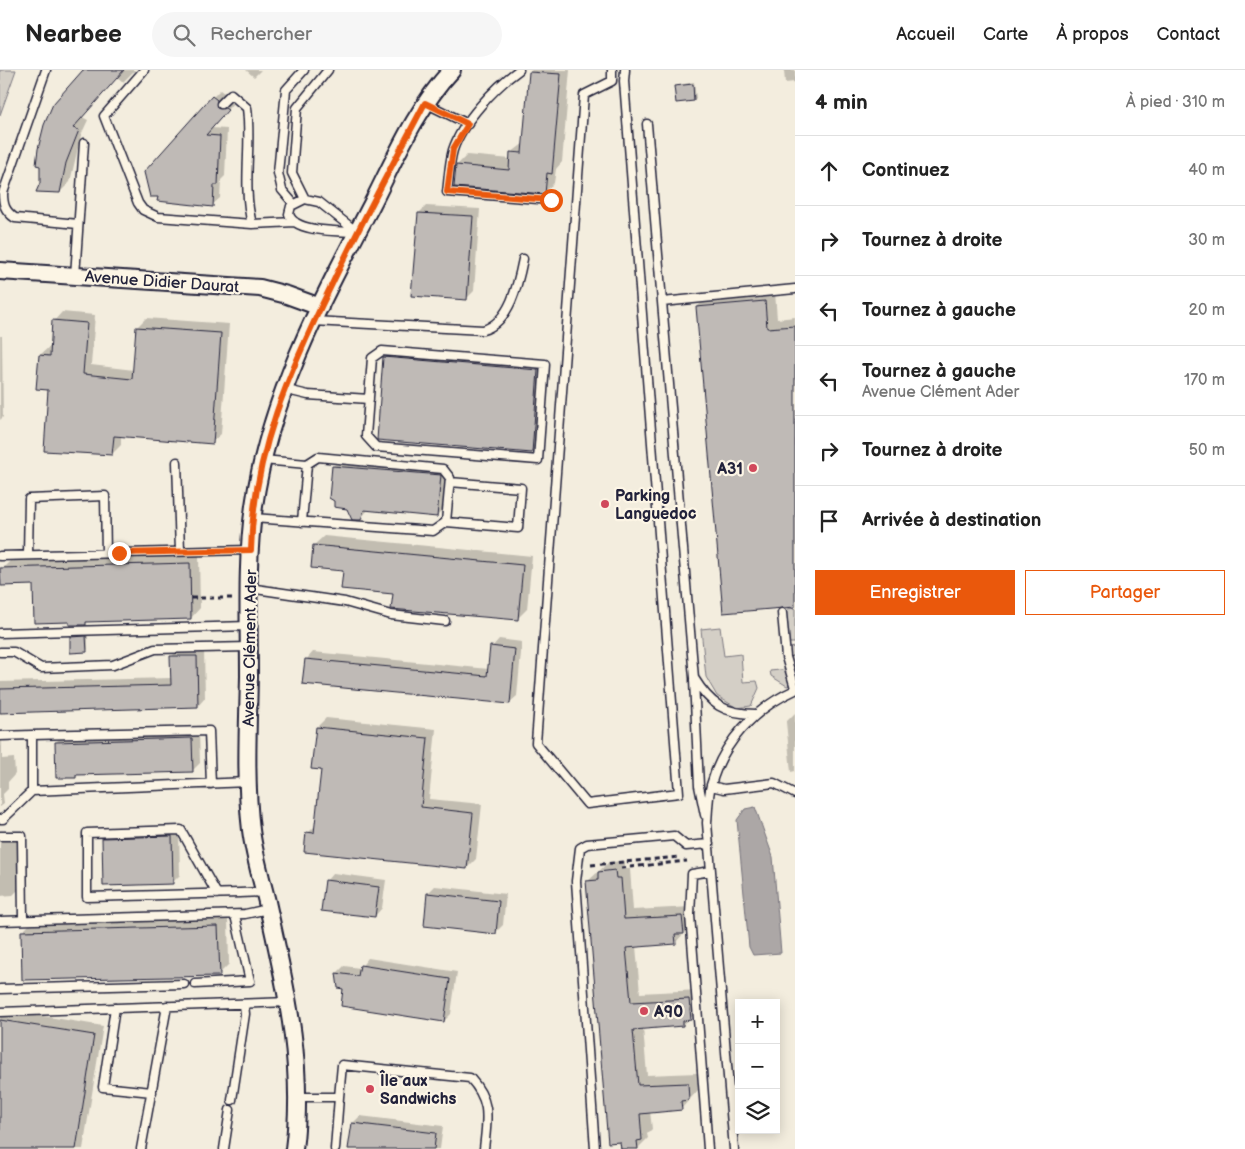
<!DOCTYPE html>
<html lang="fr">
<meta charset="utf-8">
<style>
:root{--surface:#fff;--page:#f6f6f6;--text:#222;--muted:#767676;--line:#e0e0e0;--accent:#ea580c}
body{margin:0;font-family:"Balsamiq Sans",sans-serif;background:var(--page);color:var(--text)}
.controls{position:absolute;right:15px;bottom:15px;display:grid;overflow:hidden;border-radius:0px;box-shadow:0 2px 12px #0003}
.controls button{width:45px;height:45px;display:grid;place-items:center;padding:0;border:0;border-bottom:1px solid var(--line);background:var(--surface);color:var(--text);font:25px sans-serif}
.stop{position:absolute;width:15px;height:15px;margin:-11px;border:4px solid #ea580c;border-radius:50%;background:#fff}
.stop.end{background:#ea580c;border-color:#fff;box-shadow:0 1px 5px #0008}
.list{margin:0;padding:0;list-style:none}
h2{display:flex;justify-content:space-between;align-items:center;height:65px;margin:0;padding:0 20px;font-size:21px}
h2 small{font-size:16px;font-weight:400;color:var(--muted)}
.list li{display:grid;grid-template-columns:32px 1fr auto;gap:15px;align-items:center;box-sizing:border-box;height:70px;padding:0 20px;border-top:1px solid var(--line)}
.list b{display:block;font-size:19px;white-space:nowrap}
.list p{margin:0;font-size:16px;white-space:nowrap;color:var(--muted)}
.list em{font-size:16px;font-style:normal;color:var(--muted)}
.actions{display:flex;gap:10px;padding:15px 20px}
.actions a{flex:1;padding:11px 0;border:1px solid var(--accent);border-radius:0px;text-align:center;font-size:18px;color:var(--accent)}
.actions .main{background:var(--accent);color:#fff}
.icon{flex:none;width:28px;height:28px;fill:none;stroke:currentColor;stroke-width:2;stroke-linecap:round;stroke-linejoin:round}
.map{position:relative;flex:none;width:795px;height:1079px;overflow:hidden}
header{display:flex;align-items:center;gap:30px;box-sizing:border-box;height:70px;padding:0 25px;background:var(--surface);border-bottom:1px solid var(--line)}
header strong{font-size:24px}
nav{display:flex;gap:28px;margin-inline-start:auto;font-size:18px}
.search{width:350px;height:45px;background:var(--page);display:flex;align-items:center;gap:12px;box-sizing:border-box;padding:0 18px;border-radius:28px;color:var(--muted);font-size:19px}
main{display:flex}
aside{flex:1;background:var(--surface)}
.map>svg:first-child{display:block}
.green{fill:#d4cfc6;stroke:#7b7880}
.water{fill:#aca7a6;stroke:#75727b}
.shadow{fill:#0003}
.building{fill:#bfbab6;stroke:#22223b}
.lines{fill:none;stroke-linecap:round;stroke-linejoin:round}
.service-casing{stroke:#22223b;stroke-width:11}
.minor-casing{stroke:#22223b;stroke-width:20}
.path{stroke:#22223b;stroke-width:3;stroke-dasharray:5 4;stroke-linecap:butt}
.service{stroke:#fcf5e5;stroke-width:8}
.minor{stroke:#fcf5e5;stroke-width:16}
.route{stroke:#ea580c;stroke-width:6}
.poi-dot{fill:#d1495b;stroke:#fcf5e5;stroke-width:2}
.labels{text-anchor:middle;stroke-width:4.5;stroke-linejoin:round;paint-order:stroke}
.street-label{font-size:16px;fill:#22223b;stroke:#fcf5e5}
.poi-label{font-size:16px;font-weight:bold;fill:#22223b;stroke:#fcf5e5;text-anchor:start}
</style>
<header>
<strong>Nearbee</strong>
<div class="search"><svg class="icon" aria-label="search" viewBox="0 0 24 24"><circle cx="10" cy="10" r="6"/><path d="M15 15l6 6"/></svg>Rechercher</div>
<nav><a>Accueil</a><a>Carte</a><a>À propos</a><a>Contact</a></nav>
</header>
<main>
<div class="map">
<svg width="795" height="1079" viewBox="0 0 795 1079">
<rect width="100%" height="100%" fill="#f3edde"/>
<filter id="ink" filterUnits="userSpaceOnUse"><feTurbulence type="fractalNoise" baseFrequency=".02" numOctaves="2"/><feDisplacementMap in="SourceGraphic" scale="10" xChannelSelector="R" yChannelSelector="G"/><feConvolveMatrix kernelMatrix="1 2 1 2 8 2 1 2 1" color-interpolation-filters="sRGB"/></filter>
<g filter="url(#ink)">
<path class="green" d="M0 0H16L0 45Z
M795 538V573H788L783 544 788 539Z
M720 557 724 586 741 584 743 612 757 611 759 618 751 636 737 638 717 626 706 607 701 559Z
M795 577V613L787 616 771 606 770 601 790 599 788 578Z"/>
<path class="water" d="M755 737 773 787 781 883 753 885 749 877 737 750 745 739Z"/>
<path class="shadow" d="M85 0H135L123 12 117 7 82 47 88 50 81 65 70 112 60 122Z
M246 0H261L254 7Z
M532 0H570L562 92 556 99 554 113 544 123 457 95 467 85 511 89V83L524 73 530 2Z
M784 0H795V12L785 13Z
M694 12 696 28 694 30 675 16Z
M220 20 224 23 225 31 234 32 211 58 227 59 225 106 221 110 220 128 212 135 159 130 213 27Z
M426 136 480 139 474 221 467 228 419 143Z
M775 222 777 249 795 247V536L697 237 707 227Z
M62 242 95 245 91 295 134 300 137 257 146 248 229 254 221 364 212 372 121 366V375L112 384 49 319 40 285 49 277H52L54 251Z
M0 266H2L3 347 0 350Z
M394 278 548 291 541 372 531 382 385 287Z
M341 389 447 398 444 438 437 445 369 439 360 449 333 396Z
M324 466 532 486 527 539 517 549 394 523 344 499 314 475Z
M199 484 200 538 191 548 88 551 85 554 71 551 34 514 2 499 12 489Z
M73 565H88V579L86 581 71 567Z
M499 569 522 572 517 626 509 633 306 590 313 582 489 599 492 577Z
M179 579H204L205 628 198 636 0 641V612L172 608 171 587Z
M795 643V701L791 702 786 652Z
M326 648 436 659 429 729 482 734 476 789 467 798 308 763 317 754 323 699 317 657Z
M199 661 200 693 193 700 79 703 76 707 56 672 63 665Z
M0 665H2V689L14 688 15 704 8 712V719L3 724 4 734 0 737Z
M179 759 180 805 172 813 103 769 111 761Z
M0 765H19L20 818 13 825 0 826Z
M625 791V799H630L633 840 692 837 693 853 676 872 636 876 640 923 699 920 700 939 683 955 643 958 647 1005 697 1003 699 1019 681 1039 650 1041 652 1059 647 1064 648 1068 638 1078 622 1079 588 811 609 792Z
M333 803 386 810 382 838 375 846 326 811Z
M435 816 506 824 503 855 495 863 428 823Z
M228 847 229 894 219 904 22 862 32 852Z
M368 888 457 902 451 944 444 951 339 916 337 903 344 896 360 898Z
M0 939 103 956 83 1079H0Z
M360 1046 443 1056 440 1079H350L353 1053Z"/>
<path class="building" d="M83 0H124L73 58 79 60 66 93 60 123 36 122 40 113V96L36 95 38 79 44 55 53 34Z
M529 2 561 4 552 104 547 103 545 124 454 117 456 95 509 100 510 82 522 83Z
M693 14 694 31 676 33 674 16Z
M212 26 217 30V38H225L228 40 206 65 220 66 218 115H214L213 137 157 131 158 127H150L144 102Z
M418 143 473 146 467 230 411 226Z
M765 231 767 258 795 256V537L723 543 696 237Z
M52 250 87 253 83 304 132 309 136 257 221 263 213 374 114 366 112 385 44 381 48 320 36 319 39 285 50 286Z
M383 287 538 300 532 383 377 370Z
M332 396 441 405 437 447 364 440 361 450H352L347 439 334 437V431L329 428Z
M313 475 523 495 518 550 391 539 393 524 341 519 343 501 311 498Z
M190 493 191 549 86 552V555H69V552L34 553 33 515 1 516 0 498Z
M86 566 87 582 70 583V567Z
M490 576 515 579 510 634 302 614 305 589 487 606Z
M170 586H197L198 637 0 643V619L171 615Z
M316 657 428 668 421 737 473 743 467 799 304 782 306 762 314 763 321 700 311 699Z
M192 668 193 702 76 705V708H56L55 672Z
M172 766 173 814 103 816 102 768Z
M615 800 616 808H621L624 849 682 846 684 864H675L676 874 626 878 631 932 689 929 691 950 683 951V956L633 960 638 1015 688 1013 689 1030 681 1031 682 1040 640 1044 642 1070 637 1071 638 1079H621L620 1072 608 1073 586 811 598 810V802Z
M325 810 379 817 375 847 321 841Z
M427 823 499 831 496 864 424 856Z
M218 856 220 906 22 910 21 861Z
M360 895 450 909 444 952 341 936 343 919 338 918 336 903 358 906Z
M0 950 94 965 76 1079H0Z
M352 1053 436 1063 434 1079H348Z"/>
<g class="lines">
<g class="service-casing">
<path id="service" d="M46 0 3 123C3 135 5 141 15 148L78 154
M144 0 104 46 138 133 143 140 158 147 252 154 295 152
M519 0C495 17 462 52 453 80 449 94 449 108 447 122L551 130
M612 0V11L584 25 536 673 587 734 679 723 624 11 625 0
M425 33 468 54
M221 34 231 24 247 38C252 77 242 115 252 154
M647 54 662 232 795 219
M305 129 319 132 357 162C341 161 294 163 289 144L291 136Z
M305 129 292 103 297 38 328 0
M294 134 282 120 278 103 286 20 304 0
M75 206 84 73
M662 232 694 608C710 634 724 644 756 644
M313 251 483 260C510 252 518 214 523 189
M382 281 545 294 538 390 376 377 366 366 372 288Z
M283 319 308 325 369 329
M177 392 180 481
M253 448 433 461 446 452 450 408 443 399 318 387 307 394 263 390
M302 452 307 394
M446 452 518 458 521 418 450 412
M28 485 29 429 105 426 106 483
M0 486 250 480
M249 518 345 532 391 545 445 551
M782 543 786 587 795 618
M0 563 249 556
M0 582H14L41 598 113 595 155 579 249 577
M694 610 699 716 705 745
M32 665 209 661 211 714
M0 666 32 665V721
M711 716 724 719 774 713 795 724
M0 749H3L32 721 248 712
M0 766H22L23 850
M217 824 181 760 87 763V827L240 823 264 822
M0 851 245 844 268 839
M195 914 250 911 235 845
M0 919 184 914
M115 938 103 1017 152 1022
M0 942 289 932
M297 1027H339L335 1079
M339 1027 342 995 470 1008C492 1032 487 1049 484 1079
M232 1030 245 944 244 934
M141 1079 167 936
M224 1079 230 1040
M595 1079 576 811 580 778 587 774 674 766 686 776 709 774
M708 1079 690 845 692 804 711 801
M734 1079 707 753C708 741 708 727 711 715 723 672 755 638 795 620"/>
</g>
<g class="minor-casing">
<path id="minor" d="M0 201 260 218 287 225 320 237
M294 1079C305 994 285 914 267 832 261 808 254 784 251 760 245 709 248 657 249 606 249 550 246 492 254 436 269 328 321 231 371 136 395 89 416 38 452 0"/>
</g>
<path class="path" d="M191 528H233
M591 795 679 787
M621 798 687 791"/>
<use href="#service" class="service"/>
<use href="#minor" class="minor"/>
</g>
</g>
<g class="lines" filter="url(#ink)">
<path class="route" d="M119 483 251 480C253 382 290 300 332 214 361 153 393 93 425 33L468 54 453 79 447 122 551 130"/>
</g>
<g class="poi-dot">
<circle cx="753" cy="398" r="5"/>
<circle cx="605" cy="434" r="5"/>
<circle cx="644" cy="941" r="5"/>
<circle cx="370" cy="1019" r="5"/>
</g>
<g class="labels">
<g class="street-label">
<text transform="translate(162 211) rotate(4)" y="6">Avenue Didier Daurat</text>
<text transform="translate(249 578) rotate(-89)" y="6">Avenue Clément Ader</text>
</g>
<g class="poi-label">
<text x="743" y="404" text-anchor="end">A31</text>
<text x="615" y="431">Parking<tspan x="615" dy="18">Languedoc</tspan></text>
<text x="654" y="947">A90</text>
<text x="380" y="1016">Île aux<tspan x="380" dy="18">Sandwichs</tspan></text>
</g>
</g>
</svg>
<div class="controls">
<button>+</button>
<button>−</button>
<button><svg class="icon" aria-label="layers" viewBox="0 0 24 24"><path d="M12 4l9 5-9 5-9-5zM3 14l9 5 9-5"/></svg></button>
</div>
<div class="stop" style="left:551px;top:130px"></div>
<div class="stop end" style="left:119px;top:483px"></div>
</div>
<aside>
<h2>4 min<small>À pied · 310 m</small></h2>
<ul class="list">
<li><svg class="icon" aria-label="ahead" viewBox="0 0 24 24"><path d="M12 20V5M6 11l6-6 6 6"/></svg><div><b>Continuez</b></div><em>40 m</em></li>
<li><svg class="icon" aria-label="right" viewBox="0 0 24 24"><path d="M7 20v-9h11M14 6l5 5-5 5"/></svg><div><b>Tournez à droite</b></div><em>30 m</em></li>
<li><svg class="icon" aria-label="left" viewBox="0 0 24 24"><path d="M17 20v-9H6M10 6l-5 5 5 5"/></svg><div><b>Tournez à gauche</b></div><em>20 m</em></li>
<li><svg class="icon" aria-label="left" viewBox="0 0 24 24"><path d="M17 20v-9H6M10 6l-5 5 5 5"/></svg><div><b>Tournez à gauche</b><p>Avenue Clément Ader</p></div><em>170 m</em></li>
<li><svg class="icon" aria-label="right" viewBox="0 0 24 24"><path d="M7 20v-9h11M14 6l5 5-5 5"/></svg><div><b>Tournez à droite</b></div><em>50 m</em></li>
<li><svg class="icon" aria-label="arrive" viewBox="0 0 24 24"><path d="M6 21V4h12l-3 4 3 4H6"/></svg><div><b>Arrivée à destination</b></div></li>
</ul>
<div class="actions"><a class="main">Enregistrer</a><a>Partager</a></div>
</aside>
</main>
